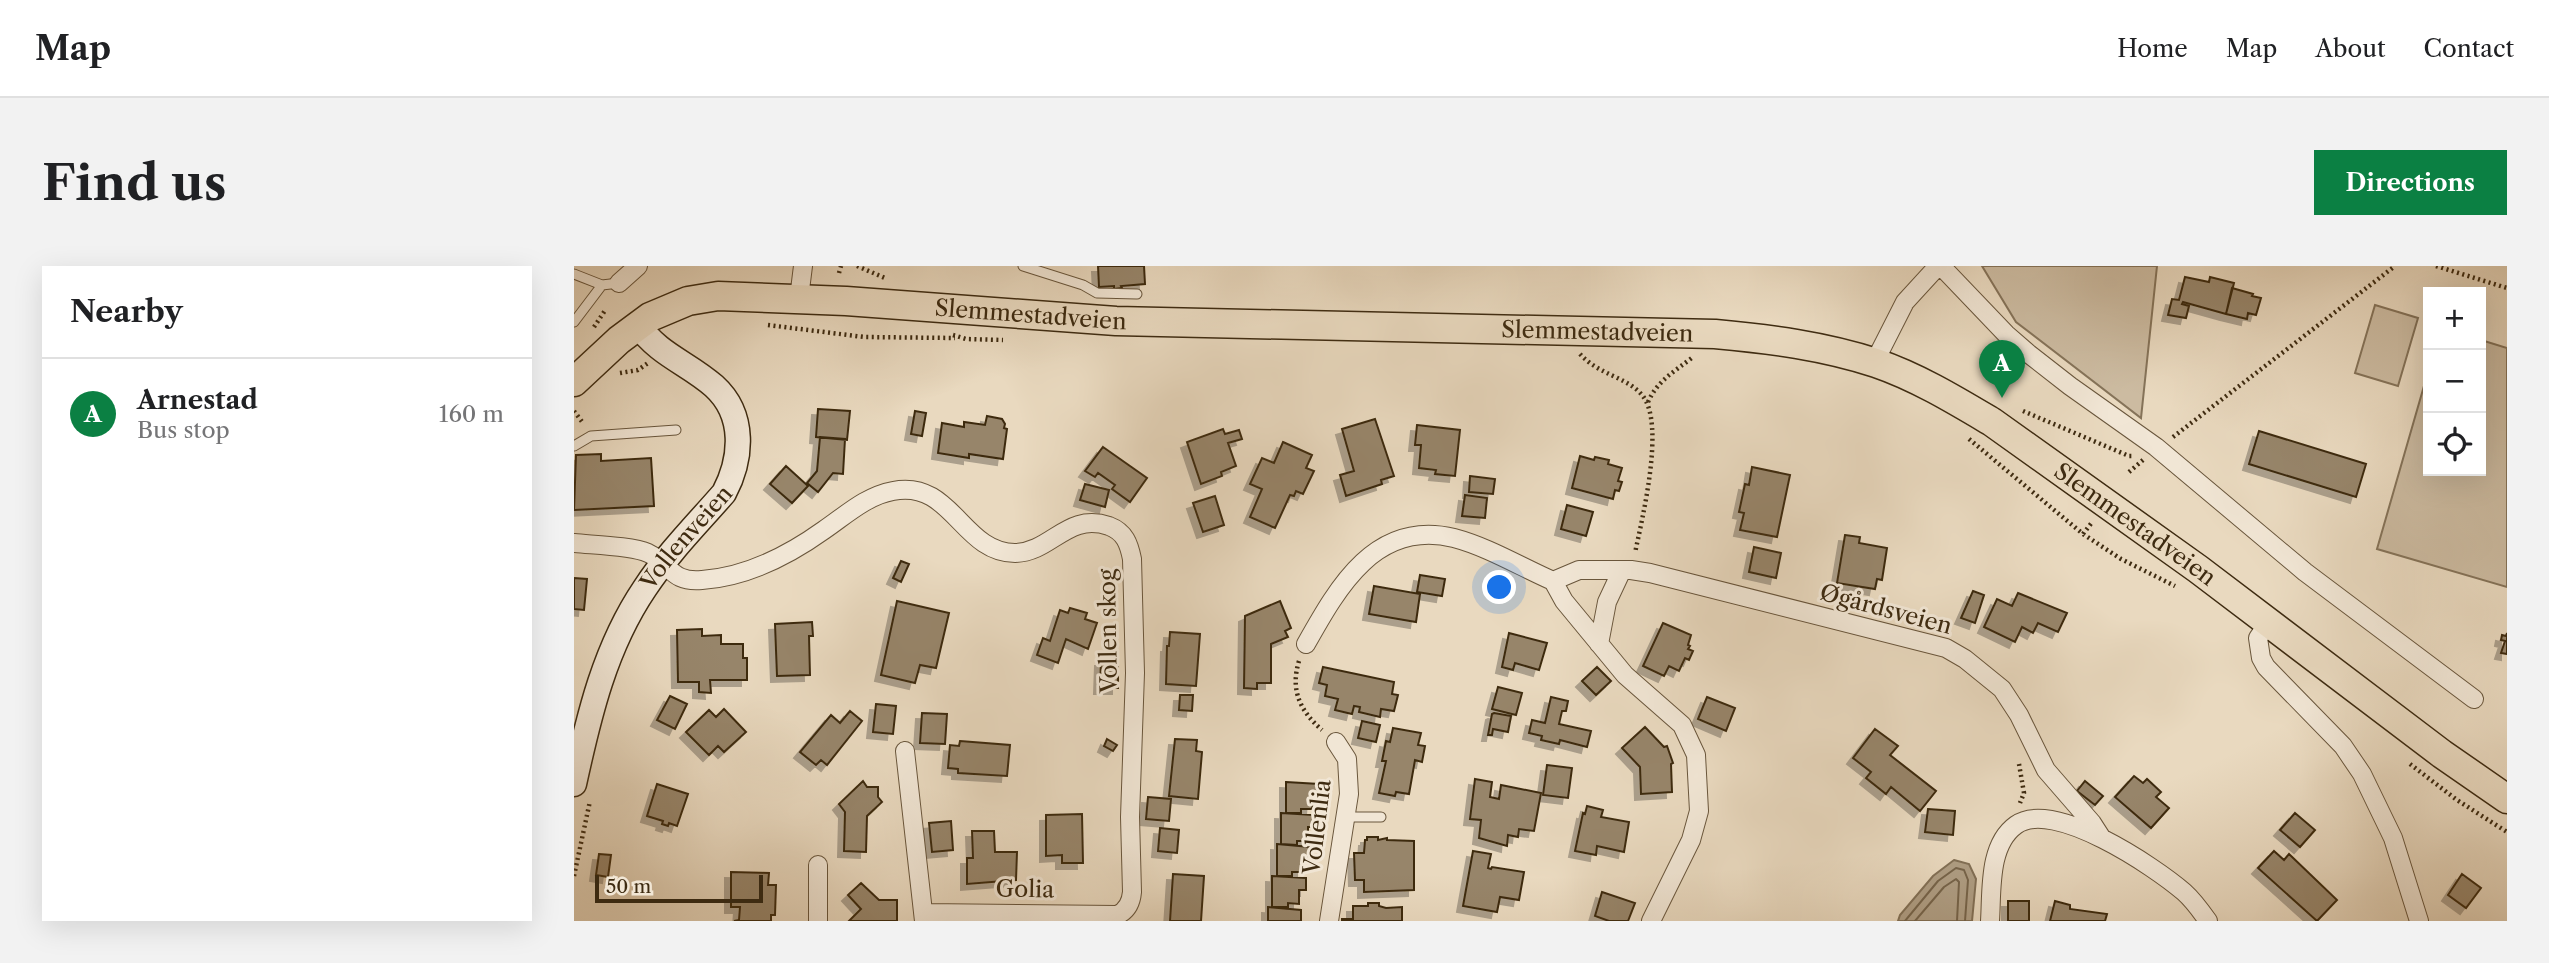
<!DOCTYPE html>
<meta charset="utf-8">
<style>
:root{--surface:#fff;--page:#f2f2f2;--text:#202124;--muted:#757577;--line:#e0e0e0;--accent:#0b8043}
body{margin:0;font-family:"Libre Caslon Text",serif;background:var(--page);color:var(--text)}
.controls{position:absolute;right:21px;top:21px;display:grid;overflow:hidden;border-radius:0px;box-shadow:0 7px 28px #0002}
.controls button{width:63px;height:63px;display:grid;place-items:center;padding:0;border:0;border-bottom:2px solid var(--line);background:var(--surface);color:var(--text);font:35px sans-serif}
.scale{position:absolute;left:21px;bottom:18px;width:168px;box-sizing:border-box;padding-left:7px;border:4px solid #3e2b11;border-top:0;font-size:19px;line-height:24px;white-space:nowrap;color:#3e2b11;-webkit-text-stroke:5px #f1e6d5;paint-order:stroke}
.you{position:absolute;left:926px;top:322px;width:24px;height:24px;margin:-18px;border:5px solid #fff;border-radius:50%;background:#1a73e8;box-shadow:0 0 0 10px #1a73e833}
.badge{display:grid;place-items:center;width:46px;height:46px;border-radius:50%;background:var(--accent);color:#fff;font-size:23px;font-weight:700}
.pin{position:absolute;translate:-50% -58px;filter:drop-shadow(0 2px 4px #0008)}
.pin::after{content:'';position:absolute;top:37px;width:24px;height:21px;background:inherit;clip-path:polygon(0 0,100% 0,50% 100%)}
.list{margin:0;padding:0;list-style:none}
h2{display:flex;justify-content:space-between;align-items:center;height:91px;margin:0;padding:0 28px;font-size:30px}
h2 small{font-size:23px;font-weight:400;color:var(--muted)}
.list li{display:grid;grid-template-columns:46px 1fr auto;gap:21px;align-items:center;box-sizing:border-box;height:112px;padding:0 28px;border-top:2px solid var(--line)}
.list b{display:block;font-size:26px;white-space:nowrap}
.list p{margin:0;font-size:23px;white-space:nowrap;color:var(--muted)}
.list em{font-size:23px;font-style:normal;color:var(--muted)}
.icon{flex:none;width:38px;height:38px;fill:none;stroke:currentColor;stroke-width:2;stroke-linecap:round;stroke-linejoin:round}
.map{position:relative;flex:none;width:1933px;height:655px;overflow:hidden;border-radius:0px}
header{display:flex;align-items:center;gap:42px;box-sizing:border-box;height:98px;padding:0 35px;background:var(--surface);border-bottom:2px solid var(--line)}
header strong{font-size:33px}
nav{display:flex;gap:38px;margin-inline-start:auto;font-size:24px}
.intro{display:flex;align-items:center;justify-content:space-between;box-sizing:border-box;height:168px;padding:0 42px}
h1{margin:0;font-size:49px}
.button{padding:18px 32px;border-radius:0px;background:var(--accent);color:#fff;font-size:24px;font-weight:700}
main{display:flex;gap:42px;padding:0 42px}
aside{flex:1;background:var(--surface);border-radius:0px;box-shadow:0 7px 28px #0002}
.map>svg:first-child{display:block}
.green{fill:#ccbba1;stroke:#857359;stroke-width:2}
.water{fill:#af9e84;stroke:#827056;stroke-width:2}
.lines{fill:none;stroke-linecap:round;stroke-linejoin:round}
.shore{stroke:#76644a;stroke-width:2}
.building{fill:#97856b;stroke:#3e2b11;stroke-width:2;filter:url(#shadow)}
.service-casing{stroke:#69563c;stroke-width:11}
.minor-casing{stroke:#69563c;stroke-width:20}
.secondary-casing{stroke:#3e2b11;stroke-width:27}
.primary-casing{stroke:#3e2b11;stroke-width:31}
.path{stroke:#3e2b11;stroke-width:4.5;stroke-dasharray:2 3.5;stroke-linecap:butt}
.service{stroke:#f1e6d5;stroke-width:9}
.minor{stroke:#f1e6d5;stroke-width:18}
.secondary{stroke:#f1e6d5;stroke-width:24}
.primary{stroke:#e9d9bf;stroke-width:28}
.labels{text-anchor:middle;stroke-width:6;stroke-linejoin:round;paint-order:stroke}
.street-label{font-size:23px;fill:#3e2b11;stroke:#f1e6d5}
</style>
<header>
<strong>Map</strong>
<nav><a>Home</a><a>Map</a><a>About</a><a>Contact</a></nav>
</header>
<div class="intro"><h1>Find us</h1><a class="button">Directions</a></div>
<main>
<aside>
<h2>Nearby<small></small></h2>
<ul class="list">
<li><span class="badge">A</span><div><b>Arnestad</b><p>Bus stop</p></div><em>160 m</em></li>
</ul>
</aside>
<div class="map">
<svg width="1933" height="655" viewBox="0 0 1933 655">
<defs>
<filter id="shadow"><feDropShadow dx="-6" dy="6" stdDeviation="0" flood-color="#0004"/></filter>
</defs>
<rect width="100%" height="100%" fill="#e9d9bf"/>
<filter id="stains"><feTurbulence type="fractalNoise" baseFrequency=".00286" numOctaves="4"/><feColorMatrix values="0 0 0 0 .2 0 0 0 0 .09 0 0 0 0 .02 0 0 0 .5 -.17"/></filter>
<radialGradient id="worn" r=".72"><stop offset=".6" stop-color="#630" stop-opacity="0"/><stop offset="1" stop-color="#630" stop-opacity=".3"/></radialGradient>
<path class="green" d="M1408 0H1583L1567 152 1442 56Z
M1801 39 1844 52 1824 120 1781 107Z
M1907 74 1933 82V321L1803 283 1854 106V205H1907Z"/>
<path class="water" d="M1380 594 1395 598 1402 613 1398 655H1324L1326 649 1359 610Z"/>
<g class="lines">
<path class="shore" d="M1331 655 1364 615 1382 602 1390 604 1394 614 1391 655
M1341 655 1370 621 1382 613 1385 616 1383 655"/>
</g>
<path class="building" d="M524 0H570L571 18 547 20 548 22 540 23V20L525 21Z
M1611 11 1635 16 1636 11 1660 17 1652 48 1609 36 1608 38 1615 40 1612 52 1594 49 1598 33 1605 34Z
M1658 22 1679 28 1678 30 1687 32 1682 49 1674 47 1673 53 1652 48Z
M244 143 276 145 273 174 242 171Z
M341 145 352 147 348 170 337 168Z
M413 150 428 153 431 158 430 162 433 163 429 193 395 188V192L364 187 368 157 390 161V156L411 159Z
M801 153 820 210 807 214 808 218 772 230 766 209 780 205 768 163Z
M843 159 886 164 881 210 861 208 862 204 845 202 847 179H841Z
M649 163 651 168 665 164 668 173 654 177 662 200 647 206 648 210 627 218 613 176Z
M1685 165 1792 198 1782 231 1675 198Z
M246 171 271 173 269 208 259 207 244 226 233 217 243 205Z
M709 176 738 189 732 202 740 205 729 228 722 225 720 230 716 229 701 262 676 251 688 223 676 218 688 192 700 197Z
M529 181 573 212 556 236 538 223 541 219 524 207 521 211 511 205Z
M27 188V195L77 192 80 240 0 244 2 189Z
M1006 190 1020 194 1021 191 1035 194 1034 198 1048 202 1044 215 1048 216 1045 225 1041 224 1039 233 998 222Z
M212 200 234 220 218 237 196 218Z
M1178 201 1216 209 1203 271 1166 264 1170 247 1165 246 1171 218 1175 219Z
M896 210 921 213 919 228 895 226Z
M511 218 535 224 531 241 506 234Z
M891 229 913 232 911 252 888 250Z
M641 230 650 259 629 266 619 237Z
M993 239 1019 246 1012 270 987 263Z
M1271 269 1286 271 1285 277 1313 282 1308 314 1303 313 1301 323 1263 317Z
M1180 281 1207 287 1202 312 1175 306Z
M327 295 335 298 327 316 319 312Z
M846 309 871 313 868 330 843 326Z
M0 312 13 313 10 344 0 343Z
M800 320 846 328 842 356 795 348Z
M1399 325 1410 329 1401 357 1387 352Z
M1444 327 1493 347 1484 366 1464 357 1459 367 1448 361 1441 376 1410 361 1423 333 1438 340Z
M323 335 375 347 362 402 346 399 341 417 307 409Z
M706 335 717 362 711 365 714 371 697 378V417H683V423L670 422 671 350Z
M496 342 513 347 511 353 523 357 514 383 492 373 484 397 463 389 469 372 476 375 486 344 494 347Z
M238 356 239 370H235L236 409 203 410 201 358Z
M1089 357 1117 369 1114 379 1116 380 1114 383 1119 385 1115 394 1111 392 1105 405 1095 400 1090 410 1069 400Z
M128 363V370L147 369V378H169V392H173V414H136L137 427 125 426V416H104L103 364Z
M596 366 626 368 622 420 592 418 593 380H595Z
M935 367 973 377 965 404 941 397 939 404 928 401Z
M1933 367V388L1927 387 1931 375 1927 374 1928 369 1932 370Z
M527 394 544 395V422H526Z
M749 401 820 416 818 428 824 429 820 445 807 443 806 451 785 446 786 441 780 440 778 448 761 444 764 433 751 430 753 419 745 417Z
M1023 401 1037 415 1022 429 1008 415Z
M924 421 948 427 942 449 918 443Z
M606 429H619L618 445 605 444Z
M96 430 113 438 101 463 83 454Z
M977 431 994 435 992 445H988L985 458 1017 465 1013 481 986 474 985 478 967 474 968 470 955 467 958 454 971 457Z
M1133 431 1161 442 1152 465 1124 453Z
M302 438 322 440 319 468 299 466Z
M150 443 172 466 150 486 144 480 135 489 112 466 135 444 142 451Z
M276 445 288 455 253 499 247 494 242 499 226 486 257 449 266 457Z
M348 447 373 448 371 478 346 477Z
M920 447 937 450 934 466 919 463 918 469H914L918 448Z
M788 455 806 459 802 476 784 472Z
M1071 461 1090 481 1093 480 1099 497 1097 498 1098 526 1067 528 1066 501 1048 482Z
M819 462 847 467 844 479 851 480 848 496 841 494 835 528 822 526 821 530 805 527 812 495H808L812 475 816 476Z
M1301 463 1324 480 1316 489 1362 525 1346 545 1317 521 1312 528 1292 512 1297 506 1279 492Z
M533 473 543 479 539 485 530 480Z
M601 473 623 474 622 485 628 486 624 533 595 530Z
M386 475 436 479 433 510 384 507V503L374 502 376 479 385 480Z
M973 499 998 502 994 532 969 529Z
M1560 510 1569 517 1573 513 1587 526 1582 531 1595 542 1577 562 1541 531Z
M901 513 918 516 916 531 925 533 927 519 967 527 960 565 945 563 944 571 934 569 933 580 905 572 907 554 896 553Z
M289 515 293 521H304V531L308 536 293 550 292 586 270 585 271 546 265 538Z
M1511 515 1529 530 1521 539 1503 525Z
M712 516 745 518V530H739L738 543H727V547H712Z
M83 518 114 528 103 560 95 557 94 560 88 558 89 555 73 550Z
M574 531 597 533 595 555 572 553Z
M1013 540 1029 544 1027 551 1055 556 1050 586 1023 580 1022 589 1001 585 1009 547 1011 548Z
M1354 543 1381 545 1379 569 1351 566Z
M707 547 740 549V561H734V575H723V579L707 578Z
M1721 547 1741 564 1726 581 1706 564Z
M508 548 509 597H488V589L472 590V549Z
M377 555 379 584 358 586 355 557Z
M586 562 605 564 603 587 584 585Z
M398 565H420L421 586H443L442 614 393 618V592H399Z
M793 571H804V574L813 572V574L840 575V624L790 626V614H781L780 587H790L791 574H793Z
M703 578 736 581V593H729V606H718V610H703Z
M899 585 917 588 914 602 917 603 918 601 950 606 945 634 926 631 923 646 889 640Z
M1700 585 1710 594 1715 588 1763 634 1743 655 1684 602Z
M25 588 37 589 34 611 22 609Z
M157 606 195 607 194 619H202L201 649H197V655H160L165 654 166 641H157Z
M599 608 630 610 627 655H596Z
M1888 608 1907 622 1892 642 1874 629Z
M698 610 732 612V624H725V638L714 637V641H698Z
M287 617 305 634H323V655H275L287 643 274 629Z
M1028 626 1061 637 1054 655H1035L1021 650Z
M1434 635H1455V655H1434Z
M1481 635 1496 639V643L1533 648 1531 655H1476Z
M794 637H805V640L812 642 828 641V655H768V653H779V640H794Z
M694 641 727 644V655H694Z"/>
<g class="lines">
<g class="service-casing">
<path id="service" d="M449 0 509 19 523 27 563 28
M0 8 28 19 45 17
M0 56 28 19
M0 180 17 170 102 164
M772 551H807"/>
</g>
<g class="minor-casing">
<path id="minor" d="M1367 0 1432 68 1455 88 1496 120 1582 181 1731 306 1900 433
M45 17 64 0
M225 32 229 0
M1300 97 1331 36 1364 0
M0 277C19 279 58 280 74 287 97 298 97 317 128 314 172 311 215 289 250 264 272 249 292 230 319 225 378 213 388 287 441 287 478 286 493 246 535 260 551 266 555 278 558 293L561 407 556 551 558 626C557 637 553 645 543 649L350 647
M979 315 990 335 1051 409 1108 459 1122 489 1125 545 1117 574 1077 655
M1695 356 1684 372 1687 392 1692 401 1769 480 1788 508 1819 572 1845 655
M732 378C764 321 802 253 880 272 914 281 947 301 979 315L1005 304H1057L1076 307 1372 382 1391 393 1428 423 1445 449 1472 504 1518 557 1527 571
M1025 378 1033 336 1048 304
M331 485 350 655
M244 599V655
M755 655 775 528 773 493 762 476
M1416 655C1418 625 1414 579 1442 559 1479 532 1581 601 1610 626 1619 634 1627 645 1634 655"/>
</g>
<g class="secondary-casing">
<g id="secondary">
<path id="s1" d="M0 518C15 449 31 381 71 322 94 287 123 258 150 227 168 193 172 149 140 120 114 97 85 89 64 59"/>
</g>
</g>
<g class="primary-casing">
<g id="primary">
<path id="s2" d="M0 116 45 74 76 51 114 35 144 30 272 35 542 55 1141 68C1196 73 1250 80 1302 97 1343 111 1381 134 1418 156L1624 303 1868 488 1933 533"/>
</g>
</g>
<path class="path" d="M283 0 311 12
M1862 0 1933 22
M265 7 267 0
M194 59 290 71 381 72
M20 61 32 43
M379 69 392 73 429 74
M1006 88C1025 109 1053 111 1068 129 1092 157 1068 253 1061 287
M46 107 64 104 74 97
M1074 136C1084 114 1100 106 1119 91
M0 145 9 157
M1449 145 1555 190H1560
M1599 171 1821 0
M1395 173 1509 268 1547 293 1601 320
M1555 206 1569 194
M1509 268 1519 255
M725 395C716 424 726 445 748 464
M1445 498 1450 527 1446 537
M1836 498 1883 534 1933 566
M0 610 16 535"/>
<use href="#service" class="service"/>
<use href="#minor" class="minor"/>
<use href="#secondary" class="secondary"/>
<use href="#primary" class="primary"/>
</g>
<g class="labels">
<g class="street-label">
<text dy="8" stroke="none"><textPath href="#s2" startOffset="485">Slemmestadveien</textPath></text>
<text dy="8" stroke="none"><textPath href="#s2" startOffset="1052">Slemmestadveien</textPath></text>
<text dy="8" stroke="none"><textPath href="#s2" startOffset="1640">Slemmestadveien</textPath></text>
<text dy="8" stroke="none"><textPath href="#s1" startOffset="275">Vollenveien</textPath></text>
<text transform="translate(1312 343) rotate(15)" y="8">Øgårdsveien</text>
<text transform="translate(534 365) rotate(-91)" y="8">Vollen skog</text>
<text transform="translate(743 561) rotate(-83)" y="8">Vollenlia</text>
<text transform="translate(451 623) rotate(1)" y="8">Golia</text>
</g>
</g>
<rect width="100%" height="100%" filter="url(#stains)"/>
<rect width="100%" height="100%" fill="url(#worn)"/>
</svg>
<div class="controls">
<button>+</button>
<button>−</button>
<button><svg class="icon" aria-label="locate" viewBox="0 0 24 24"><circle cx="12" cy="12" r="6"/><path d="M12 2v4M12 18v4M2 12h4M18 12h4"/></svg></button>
</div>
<div class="scale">50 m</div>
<div class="you"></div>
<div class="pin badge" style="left:1428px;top:132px">A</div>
</div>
</main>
